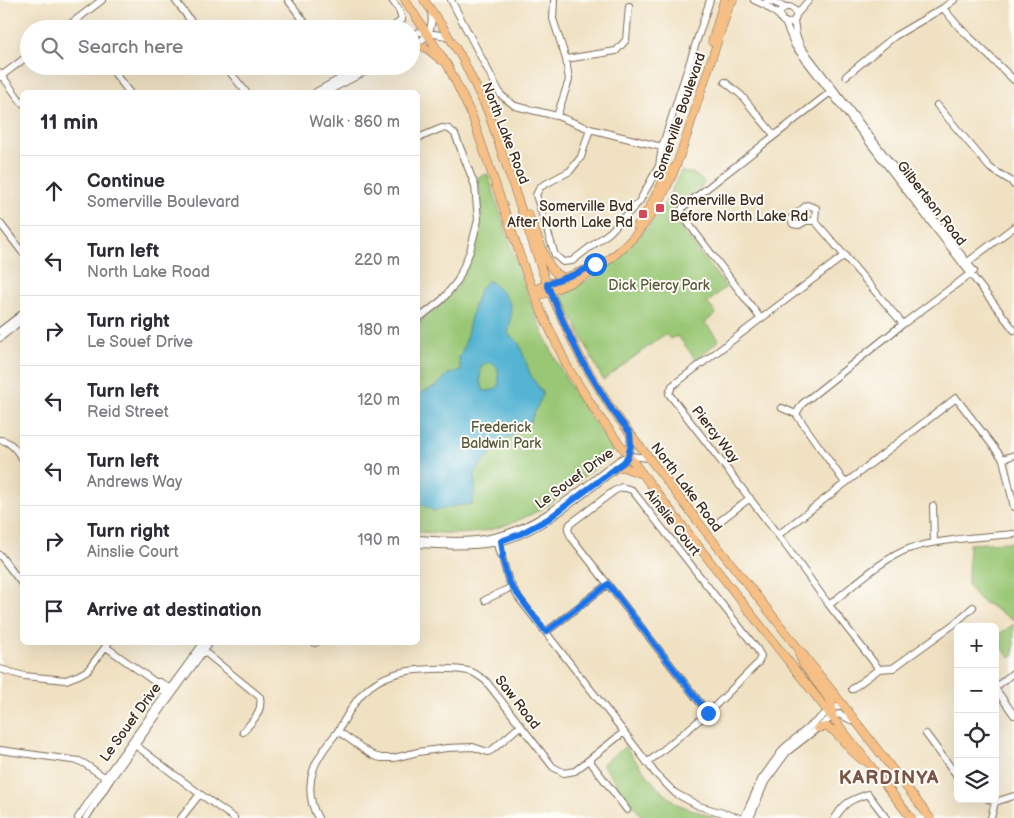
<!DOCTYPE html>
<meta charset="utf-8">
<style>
:root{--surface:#fff;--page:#f7f7f7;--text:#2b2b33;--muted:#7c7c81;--line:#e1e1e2}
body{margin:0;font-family:"Balsamiq Sans",sans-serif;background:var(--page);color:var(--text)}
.controls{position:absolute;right:15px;bottom:15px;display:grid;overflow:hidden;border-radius:8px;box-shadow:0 5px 20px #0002}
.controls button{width:45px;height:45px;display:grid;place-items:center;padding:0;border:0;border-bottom:1px solid var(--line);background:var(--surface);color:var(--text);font:25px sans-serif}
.stop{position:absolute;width:15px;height:15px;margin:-11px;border:4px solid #1a73e8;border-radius:50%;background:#fff}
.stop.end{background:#1a73e8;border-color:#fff;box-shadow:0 1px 5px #0008}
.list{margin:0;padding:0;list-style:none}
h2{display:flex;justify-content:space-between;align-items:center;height:65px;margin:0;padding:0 20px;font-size:21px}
h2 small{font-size:16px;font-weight:400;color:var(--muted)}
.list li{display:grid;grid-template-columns:32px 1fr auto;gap:15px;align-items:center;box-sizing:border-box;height:70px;padding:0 20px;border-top:1px solid var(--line)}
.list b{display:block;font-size:19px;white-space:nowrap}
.list p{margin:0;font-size:16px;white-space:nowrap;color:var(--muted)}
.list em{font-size:16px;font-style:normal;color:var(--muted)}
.icon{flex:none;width:28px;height:28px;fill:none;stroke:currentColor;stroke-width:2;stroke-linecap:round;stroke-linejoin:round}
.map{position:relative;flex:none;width:1014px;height:818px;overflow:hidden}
.search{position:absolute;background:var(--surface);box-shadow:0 5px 20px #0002;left:20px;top:20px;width:400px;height:55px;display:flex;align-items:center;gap:12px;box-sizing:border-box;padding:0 18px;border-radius:28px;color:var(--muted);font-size:19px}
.panel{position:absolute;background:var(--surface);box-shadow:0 5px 20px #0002;left:20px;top:90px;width:400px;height:555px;border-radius:8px}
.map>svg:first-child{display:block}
.green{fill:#99c775;stroke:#6a784a}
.water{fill:#55b4d3;stroke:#486f78;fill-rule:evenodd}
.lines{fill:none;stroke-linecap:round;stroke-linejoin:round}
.minor-casing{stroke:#7a6a57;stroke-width:8}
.major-casing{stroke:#7a6a57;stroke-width:9}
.minor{stroke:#fff;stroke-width:6}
.major{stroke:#f5bf86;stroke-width:8}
.route{stroke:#1a73e8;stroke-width:6}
.poi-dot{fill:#d1495b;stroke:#fdfcf7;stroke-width:2}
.labels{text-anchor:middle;stroke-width:4;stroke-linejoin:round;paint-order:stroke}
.street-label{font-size:14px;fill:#3b2a1e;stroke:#fdfcf7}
.poi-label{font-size:14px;fill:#3b2a1e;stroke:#fdfcf7;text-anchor:start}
.park-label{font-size:14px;fill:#575938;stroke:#fdfcf7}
.district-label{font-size:19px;font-weight:bold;letter-spacing:1px;fill:#7b5546;stroke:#fdfcf7}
</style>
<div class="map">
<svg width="1014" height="818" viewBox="0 0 1014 818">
<rect width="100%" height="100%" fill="#fdfcf7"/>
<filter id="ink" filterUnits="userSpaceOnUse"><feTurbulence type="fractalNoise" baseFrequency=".02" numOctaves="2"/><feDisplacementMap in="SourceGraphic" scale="10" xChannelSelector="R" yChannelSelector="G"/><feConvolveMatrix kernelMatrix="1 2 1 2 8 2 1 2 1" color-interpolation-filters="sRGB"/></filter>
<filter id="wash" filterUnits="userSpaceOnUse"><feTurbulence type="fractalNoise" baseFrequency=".0096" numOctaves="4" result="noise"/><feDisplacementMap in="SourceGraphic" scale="20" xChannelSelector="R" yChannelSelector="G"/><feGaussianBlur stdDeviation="1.12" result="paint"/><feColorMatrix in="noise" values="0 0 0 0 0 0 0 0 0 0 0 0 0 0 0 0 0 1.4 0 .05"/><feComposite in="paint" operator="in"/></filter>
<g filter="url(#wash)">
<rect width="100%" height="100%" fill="#f0e1c2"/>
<path class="green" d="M681 171 686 173H693L705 183 670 214 726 287 707 303 716 313 705 323 719 340 696 360 678 336 670 339 665 334 603 380 562 297 591 278 640 236 655 218 665 203Z
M488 174C511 245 531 319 569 384 582 407 599 429 613 451 604 462 593 469 582 478 571 487 561 497 549 504 528 518 496 531 471 533 455 535 434 532 418 532V323L444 302 460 282 480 229 481 203 478 177Z
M1009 542 1014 543V620L980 600 968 586 969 544Z
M1014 624V655L1010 658 995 639V637Z
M625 747 657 787 677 804 715 818H643L602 764Z"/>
<path class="water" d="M488 280C512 299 514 304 508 334L519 343 531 376 543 394 530 422 505 440 486 459 475 472V490L472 504 456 506 434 511 418 502V394L437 386 448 374 461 371 459 358 464 347 474 305 480 289ZM492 362 498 369 499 385 494 390 484 391 480 381 481 365Z"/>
</g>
<g filter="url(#ink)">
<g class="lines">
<g class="minor-casing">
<path id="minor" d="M175 0 197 29
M288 0 310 29
M451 0 501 95 515 106 557 116 590 129 662 147 710 0
M554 0 553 19 566 59 569 80 557 116
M754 0 765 5 781 17
M767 0 786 7
M780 15a8 8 0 1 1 16 0a8 8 0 1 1-16 0Z
M943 8 959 27 1014 80
M796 15 809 0
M794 20 796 35 801 47 973 270
M75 21 81 29
M785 22 795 46 802 55 1014 330
M64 29 102 0
M390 29 402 20 399 10 392 0
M411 36 419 32 441 35 450 39
M411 46C415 44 420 42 423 39 431 33 433 21 431 11
M566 59 616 51 626 40 629 6
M109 66 129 92
M225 66 246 92
M338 66 347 80
M0 73 22 103
M846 76 895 36 943 8 954 0
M0 77 29 55
M725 82 741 95 774 135
M316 92 345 76 366 66
M326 92 376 66
M937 105 990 168 1011 181 1014 185
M590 129 581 157 570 171 540 187 536 195 555 255 563 262 572 261 610 232 639 202 659 166 662 147
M418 138 442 128 449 129 455 134 475 186 478 220 470 251 458 280 442 300 418 319
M815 221 816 208 807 205 791 218 793 224 799 225 806 221H815L903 324
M0 223 22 252
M845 255 672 386 669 394 778 535 829 605 879 669
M965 264 1014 227
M761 319 682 215 681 212 683 207 833 90
M0 331 22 314
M0 338 22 320
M782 408 796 414 845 483
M796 414 802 404 903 324 974 271
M0 440C11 441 16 450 22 458
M1003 459 1014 455
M933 506 934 543
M720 521 750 498
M778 535 956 398 1003 459 1014 507
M495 537 500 555 502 557 508 579 518 597 624 732 655 773 675 793 699 806 740 818
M418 539C443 541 469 543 494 537 539 528 585 486 621 459L628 456 650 458
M418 544C444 546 471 547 498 542 541 533 589 489 624 462 630 452 632 445 630 434
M0 555 22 584
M485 600 512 587
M829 605C852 587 884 557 911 548 942 539 982 537 1014 534
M546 632 608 584
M315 643 317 642
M106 647 155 682 158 686 168 695
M201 649 260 697C263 713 252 721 243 732
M0 669 24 676 66 680 79 675 88 670 109 642
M155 682H160L173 691
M995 688 1014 715
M995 688 1014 672
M852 689 879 669 893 668 954 624 973 607
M338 731 366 751 374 756 381 758H394L418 752 447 748 473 747 488 752 492 750 520 726
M926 734 958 777
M134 744 200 794 234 818
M0 750 79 761 85 764 109 780
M589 760 627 810
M647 763 708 713 758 663 761 656 757 649 632 490 622 487 614 491 570 524 568 530 571 537 708 713
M988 799 995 802 1014 796
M78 818 105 778 204 642
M86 818 110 780 210 642
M181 818 200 794
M318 818C307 799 308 774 320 756 325 747 332 739 338 731 346 718 352 704 363 693 371 685 382 678 392 675 411 668 453 667 472 672 477 674 481 678 485 680L553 767 564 773 575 771 624 732
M744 818 761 780 784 748 832 708 844 706
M750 818 765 782 787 752 832 717 839 714 855 722
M835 818C845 802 850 800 868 794L886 818
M991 818 995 802"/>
</g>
<g class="major-casing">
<path id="major" d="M405 0 448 66 472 116 525 270 542 313 568 368 598 415C700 552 807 683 911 818
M424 0 443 27 463 60 488 112 547 285 566 328 581 359 612 410 706 532 844 706 930 818
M712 42 724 0
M415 44 426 48 441 60
M528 214C532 223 535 231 539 240 545 255 548 272 565 278
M637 226 649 208 670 169
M533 290 585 270
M536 297C555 289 576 282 594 270 658 229 674 176 696 107 707 74 718 40 729 6L733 0
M617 468 623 467 641 474
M799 654 803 664 832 703V717
M818 728 827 727 834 731 853 752 862 760"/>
</g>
<use href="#minor" class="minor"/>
<use href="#major" class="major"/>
</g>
</g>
<g class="lines" filter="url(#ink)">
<path class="route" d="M595 264 578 273 547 284 566 328 581 359 612 410 630 433 631 444 628 456 624 462 548 519 520 534 501 541 503 554 502 557 508 579 512 587 546 632 608 584 708 713"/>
</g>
<g class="poi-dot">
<rect x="655" y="203" width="10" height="10" rx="2.5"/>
<rect x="638" y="209" width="10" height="10" rx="2.5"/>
</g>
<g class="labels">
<g class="street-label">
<text transform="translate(679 116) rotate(-71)" y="5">Somerville Boulevard</text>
<text transform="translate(506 133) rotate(69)" y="5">North Lake Road</text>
<text transform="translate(932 203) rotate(52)" y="5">Gilbertson Road</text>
<text transform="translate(716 434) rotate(52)" y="5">Piercy Way</text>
<text transform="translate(574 478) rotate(-36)" y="5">Le Souef Drive</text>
<text transform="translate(687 487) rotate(53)" y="5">North Lake Road</text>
<text transform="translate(673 522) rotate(52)" y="5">Ainslie Court</text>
<text transform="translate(518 702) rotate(52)" y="5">Saw Road</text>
<text transform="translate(130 722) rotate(-54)" y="5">Le Souef Drive</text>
</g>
<g class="poi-label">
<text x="670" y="205">Somerville Bvd<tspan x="670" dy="16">Before North Lake Rd</tspan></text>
<text x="633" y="211" text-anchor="end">Somerville Bvd<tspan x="633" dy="16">After North Lake Rd</tspan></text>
</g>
<g class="park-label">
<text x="659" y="290">Dick Piercy Park</text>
<text x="501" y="432">Frederick<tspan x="501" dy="16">Baldwin Park</tspan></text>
</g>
<g class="district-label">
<text x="889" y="784">KARDINYA</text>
</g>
</g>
</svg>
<div class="controls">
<button>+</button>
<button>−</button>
<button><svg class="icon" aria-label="locate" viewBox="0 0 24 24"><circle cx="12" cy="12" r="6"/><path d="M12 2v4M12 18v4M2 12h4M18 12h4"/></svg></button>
<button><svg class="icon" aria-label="layers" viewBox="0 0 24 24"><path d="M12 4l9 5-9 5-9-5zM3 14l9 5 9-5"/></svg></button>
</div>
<div class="stop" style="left:595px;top:264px"></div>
<div class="stop end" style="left:708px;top:713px"></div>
<div class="search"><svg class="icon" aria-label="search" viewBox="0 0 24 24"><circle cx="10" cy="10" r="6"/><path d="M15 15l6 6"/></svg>Search here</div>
<section class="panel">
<h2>11 min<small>Walk · 860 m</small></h2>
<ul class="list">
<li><svg class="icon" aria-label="ahead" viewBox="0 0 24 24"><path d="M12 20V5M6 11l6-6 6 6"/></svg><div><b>Continue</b><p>Somerville Boulevard</p></div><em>60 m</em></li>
<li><svg class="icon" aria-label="left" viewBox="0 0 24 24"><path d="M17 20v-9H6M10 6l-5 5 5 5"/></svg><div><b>Turn left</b><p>North Lake Road</p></div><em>220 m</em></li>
<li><svg class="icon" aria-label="right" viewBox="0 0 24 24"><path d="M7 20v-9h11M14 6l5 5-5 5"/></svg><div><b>Turn right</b><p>Le Souef Drive</p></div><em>180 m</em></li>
<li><svg class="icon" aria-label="left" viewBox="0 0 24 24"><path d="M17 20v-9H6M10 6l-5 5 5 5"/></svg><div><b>Turn left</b><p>Reid Street</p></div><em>120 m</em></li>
<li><svg class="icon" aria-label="left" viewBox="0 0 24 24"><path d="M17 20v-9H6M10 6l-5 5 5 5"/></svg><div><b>Turn left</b><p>Andrews Way</p></div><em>90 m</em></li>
<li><svg class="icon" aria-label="right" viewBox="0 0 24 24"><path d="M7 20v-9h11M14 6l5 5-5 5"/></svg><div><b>Turn right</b><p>Ainslie Court</p></div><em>190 m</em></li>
<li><svg class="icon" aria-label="arrive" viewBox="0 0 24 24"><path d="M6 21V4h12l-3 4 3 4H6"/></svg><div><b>Arrive at destination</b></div></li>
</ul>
</section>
</div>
